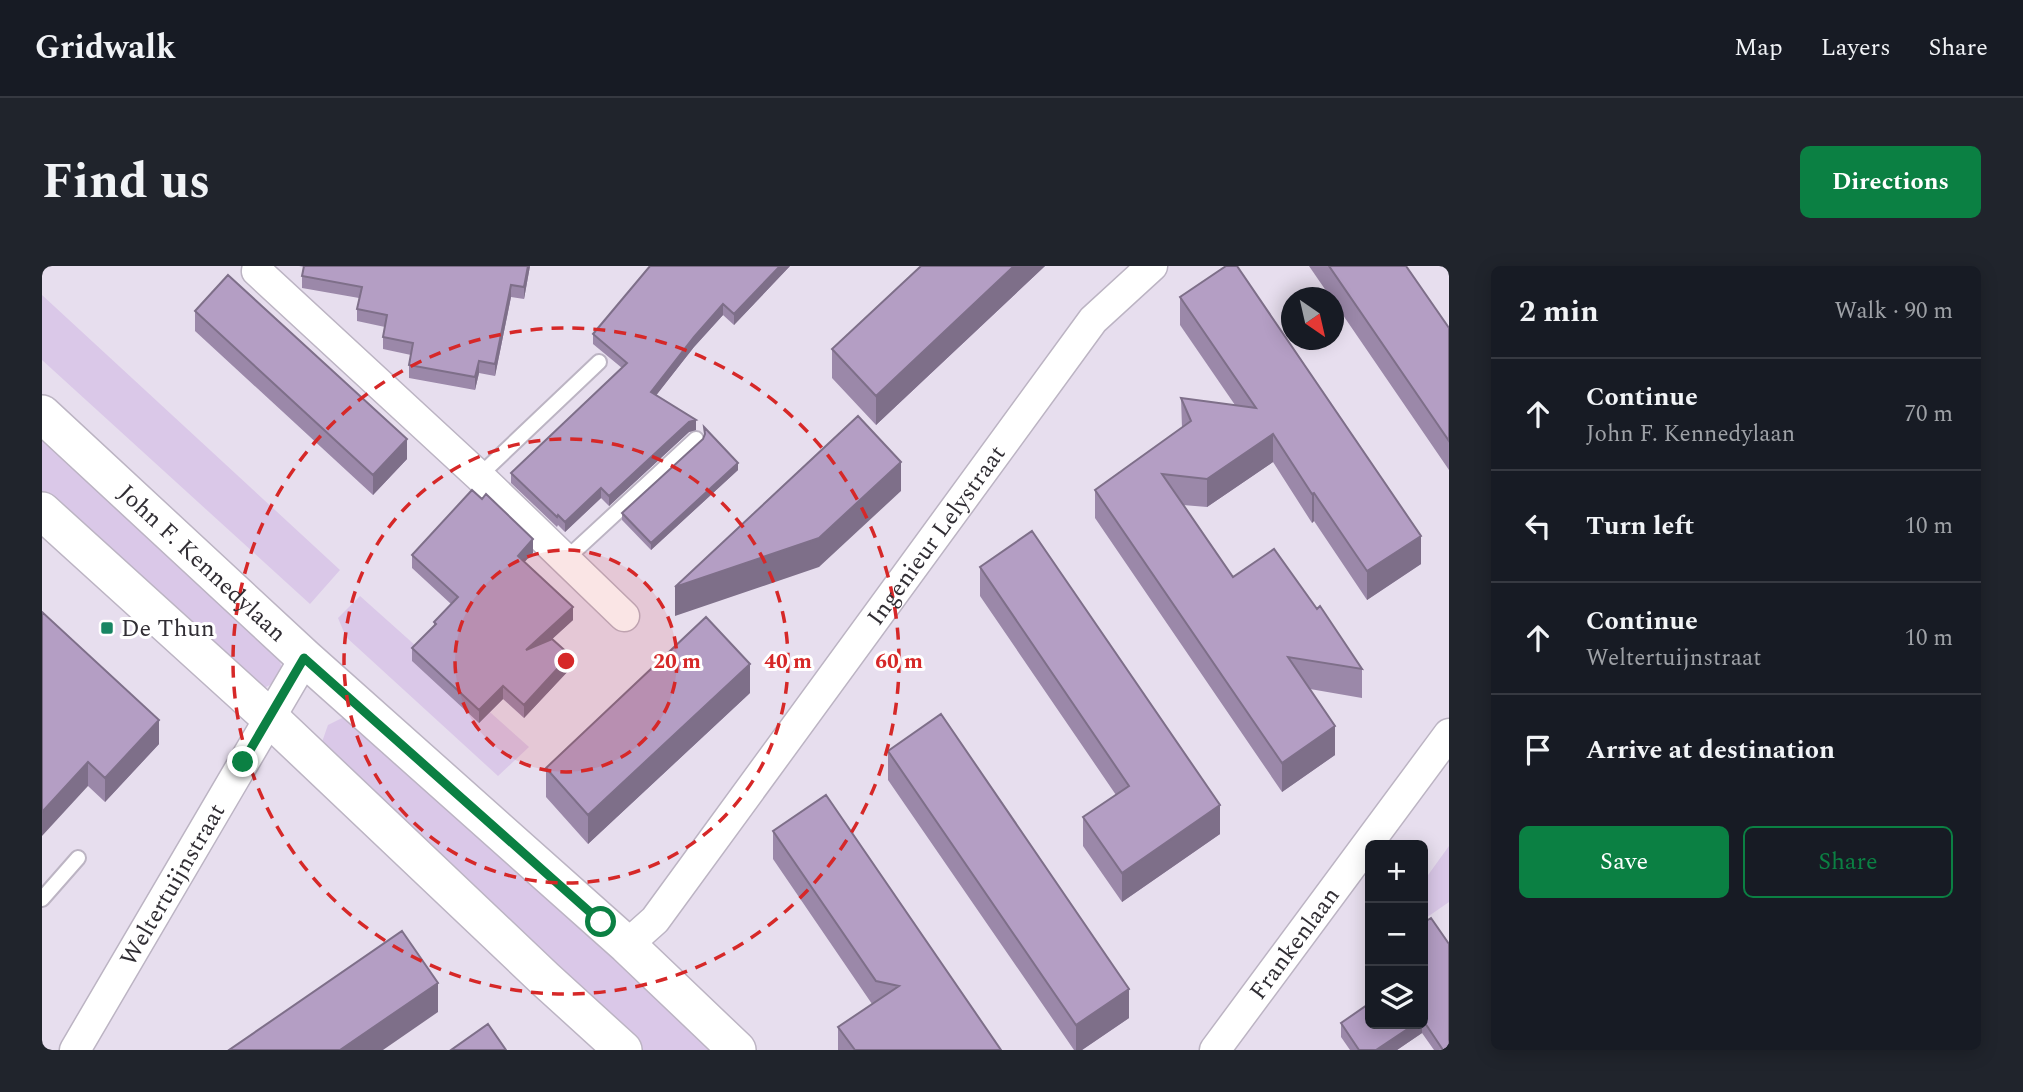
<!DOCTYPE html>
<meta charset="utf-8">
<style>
:root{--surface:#171b24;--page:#20242c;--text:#f1f3f6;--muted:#9ea1a6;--line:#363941;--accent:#0b8043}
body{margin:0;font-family:Spectral,serif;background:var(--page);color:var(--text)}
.controls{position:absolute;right:21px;bottom:21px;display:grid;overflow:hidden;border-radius:10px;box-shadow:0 4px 18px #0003}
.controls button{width:63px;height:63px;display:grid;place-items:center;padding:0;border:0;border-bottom:2px solid var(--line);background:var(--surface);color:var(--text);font:35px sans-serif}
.compass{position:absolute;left:1239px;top:21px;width:63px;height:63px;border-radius:50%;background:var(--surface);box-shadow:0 4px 18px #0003;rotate:146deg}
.stop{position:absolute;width:21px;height:21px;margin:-16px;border:5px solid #0b8043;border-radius:50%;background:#fff}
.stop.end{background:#0b8043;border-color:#fff;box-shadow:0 2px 7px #0008}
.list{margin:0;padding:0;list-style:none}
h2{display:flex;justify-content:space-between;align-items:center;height:91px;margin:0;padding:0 28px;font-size:30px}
h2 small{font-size:23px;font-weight:400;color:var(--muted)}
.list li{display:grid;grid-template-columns:46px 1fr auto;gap:21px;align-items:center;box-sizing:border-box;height:112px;padding:0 28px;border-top:2px solid var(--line)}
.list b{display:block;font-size:26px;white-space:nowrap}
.list p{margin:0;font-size:23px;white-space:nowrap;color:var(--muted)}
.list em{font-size:23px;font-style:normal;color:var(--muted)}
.actions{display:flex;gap:14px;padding:21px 28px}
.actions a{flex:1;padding:16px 0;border:2px solid var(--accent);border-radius:10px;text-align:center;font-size:24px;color:var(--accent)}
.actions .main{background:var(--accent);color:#fff}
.icon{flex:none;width:38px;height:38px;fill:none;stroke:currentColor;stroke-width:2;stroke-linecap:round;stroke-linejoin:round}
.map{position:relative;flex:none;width:1407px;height:784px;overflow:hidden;border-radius:10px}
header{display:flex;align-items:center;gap:42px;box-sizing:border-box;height:98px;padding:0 35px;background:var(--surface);border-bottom:2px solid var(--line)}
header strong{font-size:33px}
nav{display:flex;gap:38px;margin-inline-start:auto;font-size:24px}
.intro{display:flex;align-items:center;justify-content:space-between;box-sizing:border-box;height:168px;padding:0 42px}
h1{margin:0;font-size:49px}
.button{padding:18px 32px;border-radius:10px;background:var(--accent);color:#fff;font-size:24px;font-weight:700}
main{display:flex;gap:42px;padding:0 42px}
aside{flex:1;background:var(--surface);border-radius:10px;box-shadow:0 4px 18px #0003}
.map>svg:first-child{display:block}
.green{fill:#dac8e8}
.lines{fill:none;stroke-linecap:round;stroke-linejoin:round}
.service-casing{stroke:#bcb4c3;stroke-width:18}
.minor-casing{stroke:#bcb4c3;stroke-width:33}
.tertiary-casing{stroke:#bcb4c3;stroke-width:40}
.service{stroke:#fff;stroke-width:14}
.minor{stroke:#fff;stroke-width:30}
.tertiary{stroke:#fff;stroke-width:37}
.wall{fill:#9b88a9}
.shaded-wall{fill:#7e6f89}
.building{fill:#b49ec4;stroke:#7e6f89;stroke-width:2}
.route{stroke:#0b8043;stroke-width:9}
.ring{fill:none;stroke:#d62828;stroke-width:3.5;stroke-dasharray:12 9}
.poi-dot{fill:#188563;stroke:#fff;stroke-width:2.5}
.labels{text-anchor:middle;stroke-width:6;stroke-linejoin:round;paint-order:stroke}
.street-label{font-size:24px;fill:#312e34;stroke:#fff}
.poi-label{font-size:24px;fill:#312e34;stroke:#fff;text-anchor:start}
.centre{fill:#d62828;stroke:#fff;stroke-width:3.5}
.ring-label{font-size:21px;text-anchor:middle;font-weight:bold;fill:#d62828;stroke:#fff;stroke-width:6;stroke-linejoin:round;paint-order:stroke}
</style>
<header>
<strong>Gridwalk</strong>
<nav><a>Map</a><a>Layers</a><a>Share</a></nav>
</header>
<div class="intro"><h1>Find us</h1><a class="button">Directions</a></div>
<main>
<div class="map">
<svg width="1407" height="784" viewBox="0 0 1407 784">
<rect width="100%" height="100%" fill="#e7deee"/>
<path class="green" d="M0 29 298 304 268 338 0 94Z
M0 171 236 387 240 404 234 416 222 422 0 229Z
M318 330 487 481 456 510 304 371 296 352Z
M302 451 676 784H598L280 476 286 459Z
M1407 580V636L1381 654V616Z"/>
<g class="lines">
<g class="service-casing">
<path id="service" d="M437 210 557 96
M524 293 654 173
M0 633 36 592"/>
</g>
<g class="minor-casing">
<g id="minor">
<path d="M216 0 215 5 437 210 582 350"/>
<path id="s1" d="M585 679 613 654 1051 54 1110 0"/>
<path id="s2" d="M33 784 263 392"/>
<path id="s3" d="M1173 784 1407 468"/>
</g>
</g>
<g class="tertiary-casing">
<g id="tertiary">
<path id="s4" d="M0 148 263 392 585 679 695 784"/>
<path d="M0 245 227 451 503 713 581 784"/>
</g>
</g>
<use href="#service" class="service"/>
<use href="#minor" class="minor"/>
<use href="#tertiary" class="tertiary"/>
</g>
<path class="wall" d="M257 0H488L482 33 469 31 453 110 437 107 433 124 367 112V99L369 89 341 83V71L343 61 315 55V43L317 32 260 22V10L262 1Z
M608 0H748L692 59 681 49 652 81 614 129 654 164 647 166 567 240 559 232 523 266 516 259 515 261 469 217V207L580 102 551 78V68Z
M879 0H1003L834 159 790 112V83Z
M1267 0H1364L1407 62V204L1292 36V32H1289Z
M1138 31 1379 298 1325 334 1272 255 1270 257 1231 196 1165 241 1141 239 1191 311 1275 343 1320 403V432L1268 423 1293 489 1240 526 1053 252V224L1140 162 1139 132 1193 139 1138 59Z
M153 45 365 193 331 229 153 65Z
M662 161 696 204 609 284 580 254V247L661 173 662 169Z
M491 287 482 296 531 354 510 373 528 403 482 452 461 433 437 457 370 395V382L392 360V356L409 338 370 302V289Z
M938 301 1178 568 1080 636 1041 580V551L1074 529 938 330Z
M0 346 117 478 63 536 46 520Z
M708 427 546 578 504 531V502Z
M846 485 1087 752 1040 784H1032L846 514Z
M731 565 959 784H796V761L830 738 731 593Z
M1381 657 1407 784H1392L1380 767 1355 784H1308L1299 771V757L1381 758Z"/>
<path class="shaded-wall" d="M486 0H488L482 33V21Z
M738 0H748L692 59V48Z
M972 0H1003L834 159V130Z
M469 19V31L453 110V98Z
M681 38V49L652 81 609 136V126L652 71Z
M437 95V107L433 124V111Z
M654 154V164L647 166 567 240V230L647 156Z
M1231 168V196L1165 241V213Z
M365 173V193L331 229V209Z
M859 196V225L777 301 633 350V321Z
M696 197V204L609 284V277Z
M559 222V232L523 266V256Z
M1272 227V255L1270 257V228Z
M1379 270V298L1325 334V305Z
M491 273V287L476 303V290Z
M531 341V354L484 397V384Z
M528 389V403L482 452V439Z
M708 398V427L546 578V549Z
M461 420V433L437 457V444Z
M117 454V478L63 536V512Z
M1293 460V489L1240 526V497Z
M46 496V520L0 570V546Z
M1178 539V568L1080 636V607Z
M396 717V746L341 784H298Z
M1087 723V752L1040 784H1034V759Z
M1373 758H1380V767L1355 784H1334Z"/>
<path class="building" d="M262 0H486L482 21 469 19 453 98 437 95 433 111 367 99 371 77 341 71 345 49 315 43 320 21 260 10Z
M608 0H738L692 48 681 38 652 71 609 126 654 154 647 156 567 230 559 222 523 256 516 249 515 251 469 207 585 97 551 68Z
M879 0H972L834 130 790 83Z
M1184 0H1195L1379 270 1325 305 1272 227 1270 228 1231 168 1165 213 1120 208 1191 311 1232 283 1275 343 1278 340 1320 403 1246 391 1293 460 1240 497 1053 224 1149 155 1139 132 1214 142 1138 31Z
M1287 0H1364L1407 62V175Z
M186 9 365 173 331 209 153 45Z
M816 150 859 196 777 272 633 321Z
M662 161 696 197 609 277 580 247 661 173 663 168Z
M430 224 440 233 444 228 491 273 476 290 531 341 484 384 510 373 528 389 482 439 461 420 437 444 370 382 394 358 392 356 416 331 370 289Z
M990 265 1178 539 1080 607 1041 551 1087 520 938 301Z
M0 346 117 454 63 512 46 496 0 546Z
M664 351 708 398 546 549 504 502Z
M899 448 1087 723 1034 759 846 485Z
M784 529 959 784H813L796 761 857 720 834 715 731 565Z
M1389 652 1407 678V784H1401L1381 754V657Z
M360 665 396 717 298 784H187Z
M1328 737V758H1373L1334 784H1317L1299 757Z
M446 758 464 784H409Z"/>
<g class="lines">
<path class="route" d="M201 496 262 392 559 656"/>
</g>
<circle cx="524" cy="395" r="111" fill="#d62828" fill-opacity=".12"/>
<g class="ring">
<circle cx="524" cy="395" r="111"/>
<circle cx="524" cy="395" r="222"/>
<circle cx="524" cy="395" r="333"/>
</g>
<rect class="poi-dot" x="58" y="355" width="14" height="14" rx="3.5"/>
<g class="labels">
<g class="street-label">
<text dy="8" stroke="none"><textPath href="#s1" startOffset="514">Ingenieur Lelystraat</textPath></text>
<text dy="8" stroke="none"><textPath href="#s4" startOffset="219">John F. Kennedylaan</textPath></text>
<text dy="8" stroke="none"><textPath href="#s2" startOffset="192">Weltertuijnstraat</textPath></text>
<text dy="8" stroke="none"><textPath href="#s3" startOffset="133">Frankenlaan</textPath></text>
</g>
<g class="poi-label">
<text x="79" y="370">De Thun</text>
</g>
</g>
<circle cx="524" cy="395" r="10" class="centre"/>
<g class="ring-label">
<text x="635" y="402">20 m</text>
<text x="746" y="402">40 m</text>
<text x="857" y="402">60 m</text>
</g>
</svg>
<div class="controls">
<button>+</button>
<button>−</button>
<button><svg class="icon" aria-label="layers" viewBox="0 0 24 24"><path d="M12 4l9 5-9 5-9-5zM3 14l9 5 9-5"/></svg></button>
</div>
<svg class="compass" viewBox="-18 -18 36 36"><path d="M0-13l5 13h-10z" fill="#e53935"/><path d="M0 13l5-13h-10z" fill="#9ea1a6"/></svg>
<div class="stop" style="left:559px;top:656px"></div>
<div class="stop end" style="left:201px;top:496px"></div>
</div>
<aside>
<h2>2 min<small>Walk · 90 m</small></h2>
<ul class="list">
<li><svg class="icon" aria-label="ahead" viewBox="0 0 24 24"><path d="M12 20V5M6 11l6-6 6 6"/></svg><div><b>Continue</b><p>John F. Kennedylaan</p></div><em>70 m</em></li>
<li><svg class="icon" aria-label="left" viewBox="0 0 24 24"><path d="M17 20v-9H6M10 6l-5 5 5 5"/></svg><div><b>Turn left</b></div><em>10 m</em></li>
<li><svg class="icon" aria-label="ahead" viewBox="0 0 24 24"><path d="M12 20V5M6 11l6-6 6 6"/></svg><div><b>Continue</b><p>Weltertuijnstraat</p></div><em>10 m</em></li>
<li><svg class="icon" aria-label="arrive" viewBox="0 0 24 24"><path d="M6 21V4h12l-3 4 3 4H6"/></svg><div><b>Arrive at destination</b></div></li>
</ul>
<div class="actions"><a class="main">Save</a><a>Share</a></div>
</aside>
</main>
